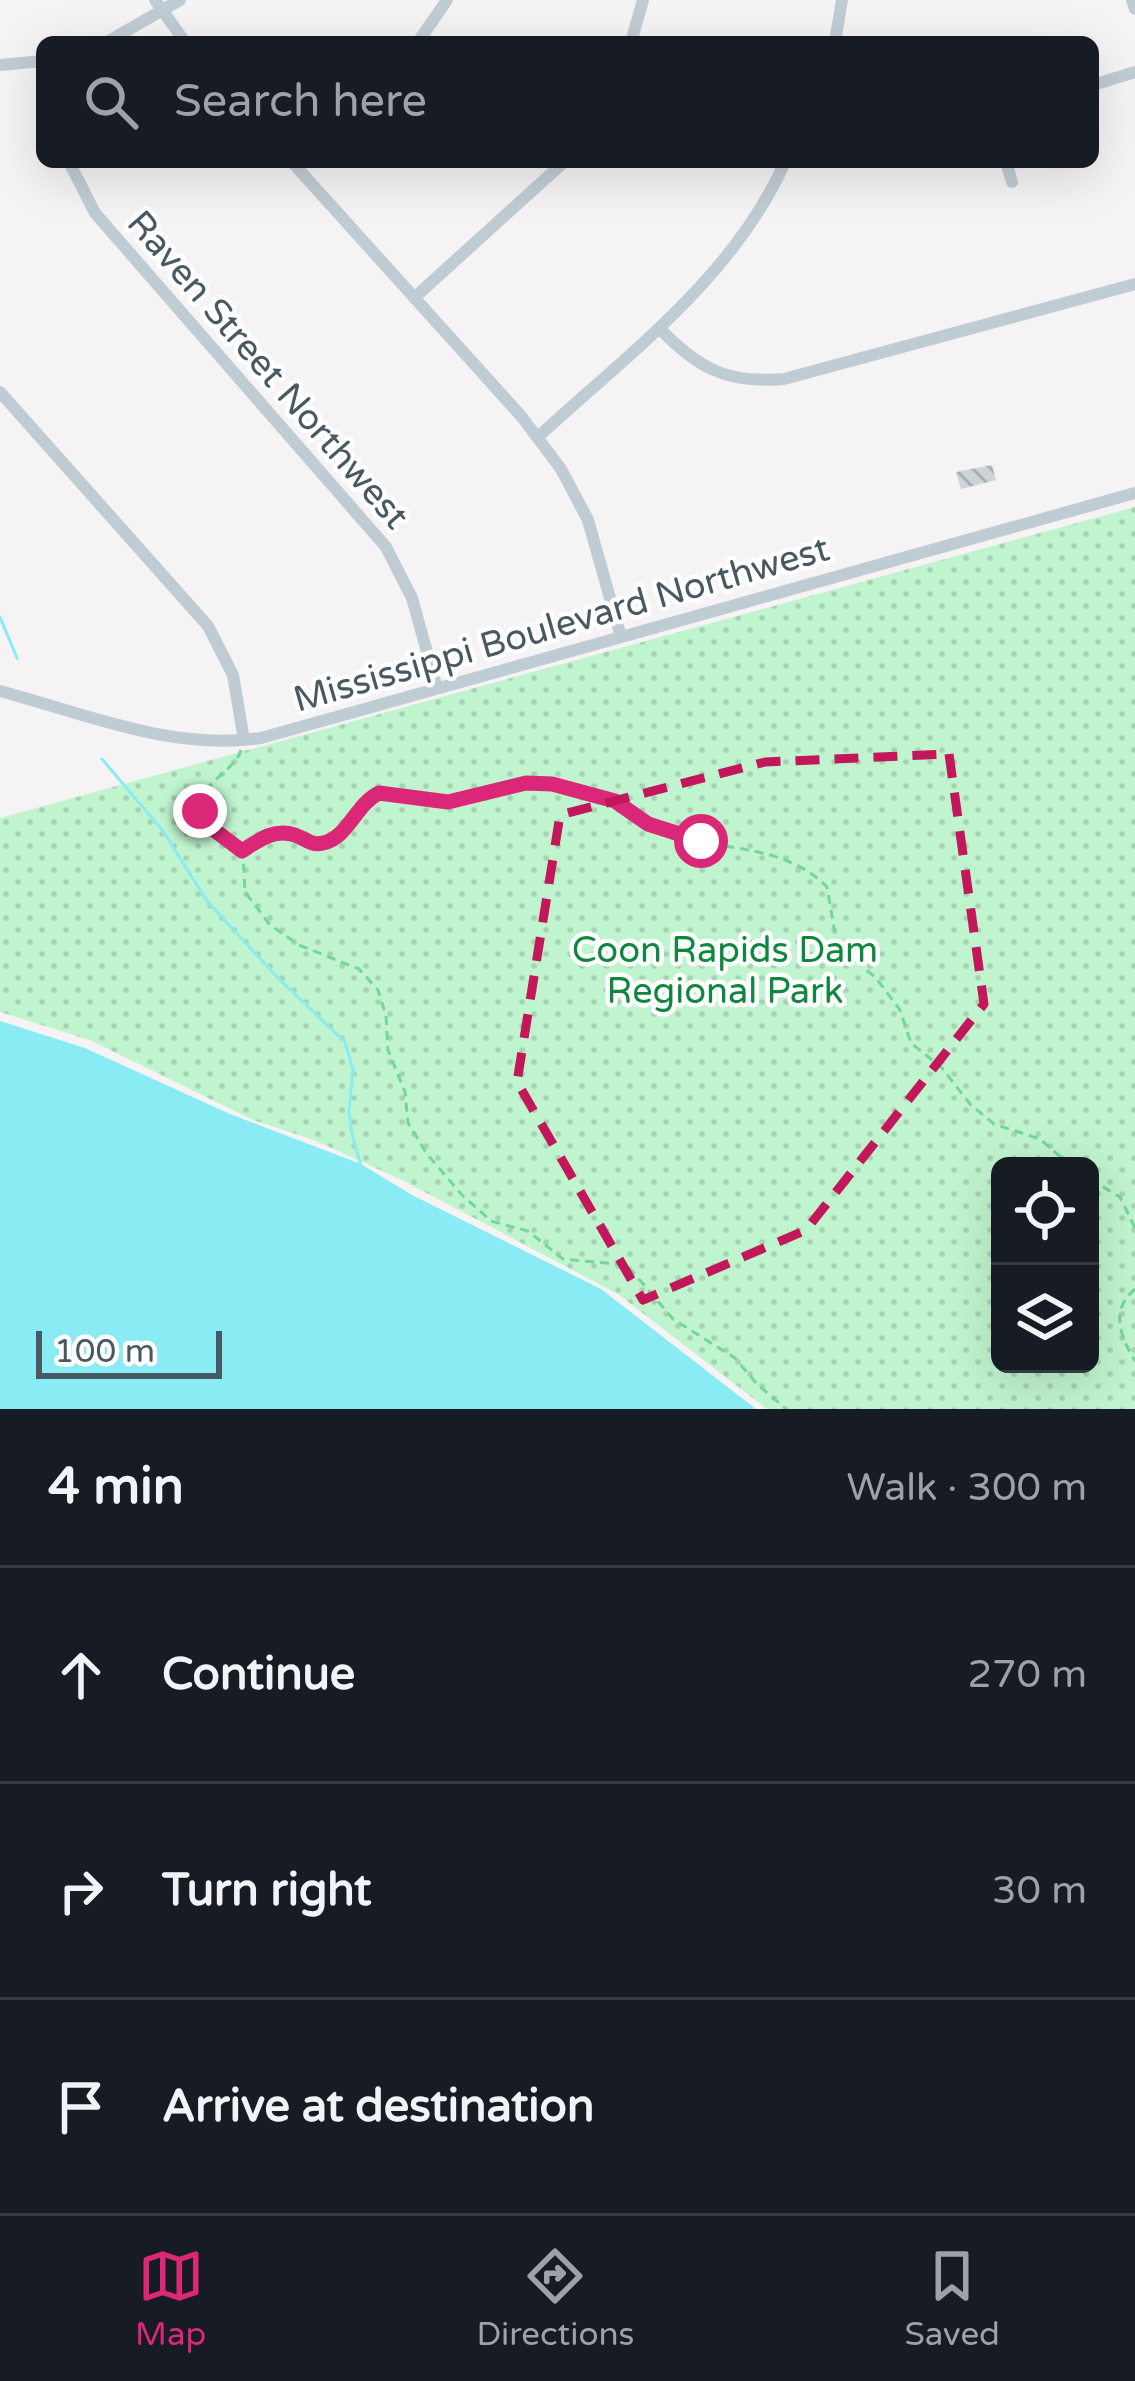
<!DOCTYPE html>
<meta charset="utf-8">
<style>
:root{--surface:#171b24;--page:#20242c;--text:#f1f3f6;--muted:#9ea1a6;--line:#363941;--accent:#db2777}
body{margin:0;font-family:"Varela Round",sans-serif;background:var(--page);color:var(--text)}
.controls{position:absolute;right:36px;bottom:36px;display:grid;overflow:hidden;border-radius:18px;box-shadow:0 12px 48px #0002}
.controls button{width:108px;height:108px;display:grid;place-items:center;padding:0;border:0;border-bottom:3px solid var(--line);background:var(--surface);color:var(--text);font:60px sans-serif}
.scale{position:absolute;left:36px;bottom:30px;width:186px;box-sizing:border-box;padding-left:12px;border:6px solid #485962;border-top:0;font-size:33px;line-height:42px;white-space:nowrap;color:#485962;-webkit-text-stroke:9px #fff;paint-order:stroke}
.stop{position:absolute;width:36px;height:36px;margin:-27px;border:9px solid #db2777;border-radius:50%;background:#fff}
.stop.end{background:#db2777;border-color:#fff;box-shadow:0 3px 12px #0008}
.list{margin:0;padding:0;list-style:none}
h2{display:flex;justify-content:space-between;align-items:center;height:156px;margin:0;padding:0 48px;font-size:51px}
h2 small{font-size:39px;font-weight:400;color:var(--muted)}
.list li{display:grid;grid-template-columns:78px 1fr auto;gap:36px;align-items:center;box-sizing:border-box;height:216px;padding:0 48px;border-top:3px solid var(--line)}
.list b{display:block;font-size:45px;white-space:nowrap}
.list em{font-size:39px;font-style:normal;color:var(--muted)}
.icon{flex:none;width:66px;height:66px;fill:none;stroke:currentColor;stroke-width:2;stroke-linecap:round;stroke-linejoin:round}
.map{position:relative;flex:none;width:1135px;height:1409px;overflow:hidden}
.search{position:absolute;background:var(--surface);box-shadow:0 12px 48px #0002;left:36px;right:36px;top:36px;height:132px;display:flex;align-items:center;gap:30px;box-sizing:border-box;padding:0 42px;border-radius:18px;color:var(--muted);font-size:45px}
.sheet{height:804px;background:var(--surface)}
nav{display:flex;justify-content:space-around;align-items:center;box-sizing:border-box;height:168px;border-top:3px solid var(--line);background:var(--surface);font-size:33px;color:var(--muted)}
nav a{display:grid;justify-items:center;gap:6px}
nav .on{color:var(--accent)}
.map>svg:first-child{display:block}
.grass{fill:url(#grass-dots);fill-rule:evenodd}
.water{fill:#89ebf4}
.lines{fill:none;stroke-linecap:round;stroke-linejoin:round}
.stream{stroke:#89ebf4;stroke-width:3}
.building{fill:url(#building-back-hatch)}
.path{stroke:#74d69a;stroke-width:3;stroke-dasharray:9 6;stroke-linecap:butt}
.minor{stroke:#c0ccd3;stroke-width:12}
.route{stroke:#db2777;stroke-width:15}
.marked{fill:none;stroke:#c2185b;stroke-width:9;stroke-dasharray:24 15;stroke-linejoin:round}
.labels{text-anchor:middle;stroke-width:9;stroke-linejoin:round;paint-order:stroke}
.street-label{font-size:36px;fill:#485962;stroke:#fff}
.park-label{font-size:36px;fill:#0f873e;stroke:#fff}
</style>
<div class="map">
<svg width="1135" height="1409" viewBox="0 0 1135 1409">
<defs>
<pattern id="grass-dots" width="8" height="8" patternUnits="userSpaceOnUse" patternTransform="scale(3)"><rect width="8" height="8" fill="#c0f4ce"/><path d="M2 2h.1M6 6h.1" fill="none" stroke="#a6d3b3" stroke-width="1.8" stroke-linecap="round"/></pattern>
<pattern id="building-back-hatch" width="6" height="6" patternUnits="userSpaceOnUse" patternTransform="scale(3)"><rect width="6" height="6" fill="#ced3d8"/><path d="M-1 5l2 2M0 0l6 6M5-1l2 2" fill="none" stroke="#a9aeb3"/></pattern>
</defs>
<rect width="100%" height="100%" fill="#f5f3f3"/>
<path class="grass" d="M1135 507V1409H767L618 1294 402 1180 314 1140 253 1120 90 1040 0 1012V818ZM1000 1166H1090V1364H1000Z"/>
<path class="water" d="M0 1021 85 1048 230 1114 361 1164 412 1195 601 1289 756 1409H0Z"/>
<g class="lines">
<path class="stream" d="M0 617 17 658
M102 759 163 831 207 901 278 978 345 1042 353 1070 349 1111 352 1134 361 1166"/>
</g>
<path class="building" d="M992 465 996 480 961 489 956 472Z"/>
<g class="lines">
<path class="path" d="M241 750C235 773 183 791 204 822 213 835 232 839 243 851L245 892 270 925 299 945 359 969 378 990 386 1016 388 1050 405 1092 408 1123 427 1154 462 1195 491 1221 528 1231 563 1259 627 1265 673 1319 735 1358 757 1384 786 1409
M243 851C294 814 296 853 326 842 350 834 354 800 379 793 398 787 414 801 432 802 472 805 508 780 549 784 570 785 600 793 619 804 637 815 652 829 674 835 726 852 785 844 827 887L837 945 876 978 900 1010 911 1043 942 1068 970 1104 994 1124 1040 1139 1071 1166
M1090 1179 1120 1197 1135 1228
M1135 1289C1110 1310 1120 1336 1135 1361"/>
<path class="minor" d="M155 0 185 42
M1132 0 1135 9
M107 42 180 0
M418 42 447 0
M631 42 643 0
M835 42 842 0
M0 65 42 61
M1093 85 1135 72
M69 162 95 213 386 547 412 598 437 688
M292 162 521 416 561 469 588 520 621 637
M1006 162 1012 182
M414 298 564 162
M659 328C698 368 726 384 784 379L1135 284
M0 392 208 626 233 675 244 740
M538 437C629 353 733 278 785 162
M0 691C86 714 171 751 261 738L1135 493"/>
</g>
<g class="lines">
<path class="route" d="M200 811 205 823 242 851C259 840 274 828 295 835 306 839 311 846 323 843 348 838 356 804 379 793L448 802 526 783 552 784 615 801 648 824 701 841"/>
</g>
<path class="marked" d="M949 754 984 1004 806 1230 643 1300 517 1082 560 815 765 762Z"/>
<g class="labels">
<g class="street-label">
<text transform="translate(269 369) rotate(49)" y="13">Raven Street Northwest</text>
<text transform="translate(561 623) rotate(-16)" y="13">Mississippi Boulevard Northwest</text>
</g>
<g class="park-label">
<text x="725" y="962">Coon Rapids Dam<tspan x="725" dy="41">Regional Park</tspan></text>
</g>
</g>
</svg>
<div class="controls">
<button><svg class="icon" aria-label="locate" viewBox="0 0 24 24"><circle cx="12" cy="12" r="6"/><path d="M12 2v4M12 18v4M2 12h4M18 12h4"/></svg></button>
<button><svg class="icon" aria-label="layers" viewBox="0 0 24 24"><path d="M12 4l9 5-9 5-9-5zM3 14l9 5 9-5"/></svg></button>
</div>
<div class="scale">100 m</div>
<div class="stop" style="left:701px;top:841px"></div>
<div class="stop end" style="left:200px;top:811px"></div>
<div class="search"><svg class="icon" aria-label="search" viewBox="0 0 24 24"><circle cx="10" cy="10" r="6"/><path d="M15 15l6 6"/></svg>Search here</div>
</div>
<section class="sheet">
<h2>4 min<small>Walk · 300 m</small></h2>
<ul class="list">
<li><svg class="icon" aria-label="ahead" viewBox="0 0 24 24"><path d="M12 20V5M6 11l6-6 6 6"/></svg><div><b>Continue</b></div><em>270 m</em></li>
<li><svg class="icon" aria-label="right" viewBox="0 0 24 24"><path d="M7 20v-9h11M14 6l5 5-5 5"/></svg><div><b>Turn right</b></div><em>30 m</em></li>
<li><svg class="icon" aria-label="arrive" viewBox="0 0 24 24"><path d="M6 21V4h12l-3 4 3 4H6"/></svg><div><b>Arrive at destination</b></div></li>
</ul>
</section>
<nav>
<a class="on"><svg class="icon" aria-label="map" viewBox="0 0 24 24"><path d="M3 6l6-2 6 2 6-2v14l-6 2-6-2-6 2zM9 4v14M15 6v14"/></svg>Map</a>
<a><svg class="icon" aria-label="directions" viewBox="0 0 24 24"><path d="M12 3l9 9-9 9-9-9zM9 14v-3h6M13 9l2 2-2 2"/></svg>Directions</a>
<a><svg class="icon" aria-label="saved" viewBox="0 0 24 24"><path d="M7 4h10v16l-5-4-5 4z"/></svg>Saved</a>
</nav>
